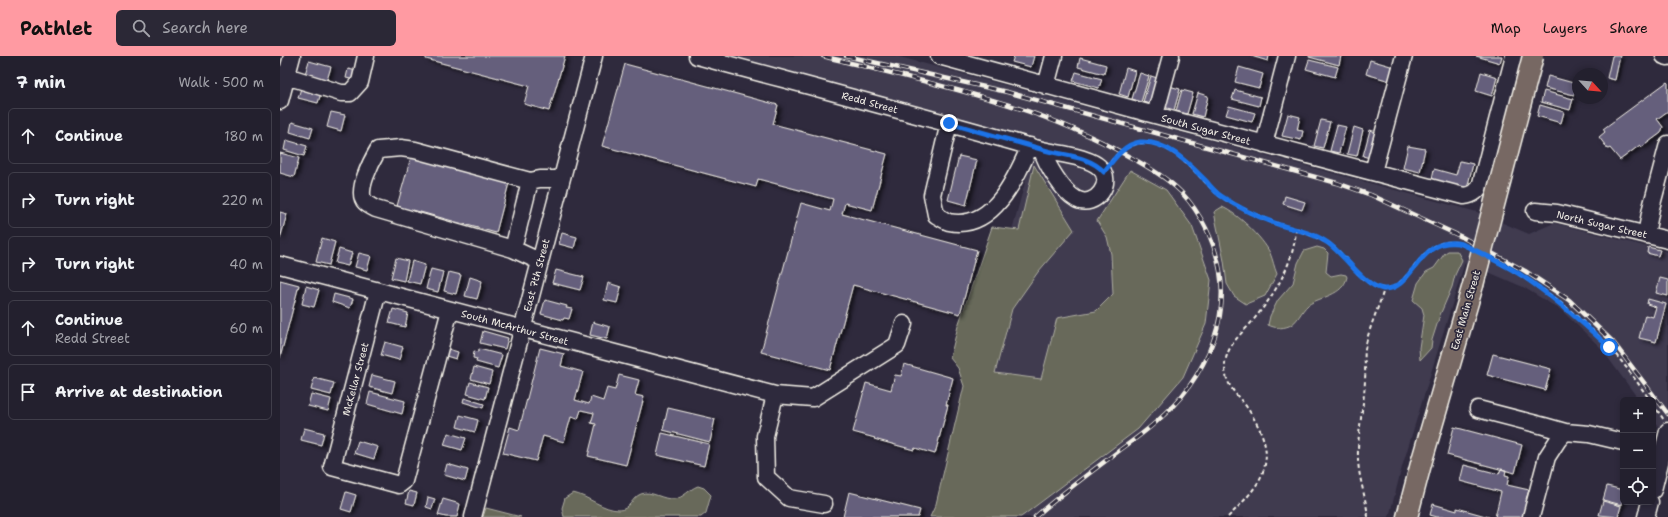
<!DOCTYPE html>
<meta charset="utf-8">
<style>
:root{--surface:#23202e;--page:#2b2836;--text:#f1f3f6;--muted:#a3a3aa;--line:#403e4a;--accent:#ff9aa2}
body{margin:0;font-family:"Shantell Sans",sans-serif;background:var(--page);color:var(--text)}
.controls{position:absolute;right:12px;bottom:12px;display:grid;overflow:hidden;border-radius:6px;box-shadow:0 2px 6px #0003}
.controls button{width:36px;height:36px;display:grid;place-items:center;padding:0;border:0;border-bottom:1px solid var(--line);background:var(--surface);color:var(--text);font:20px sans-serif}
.compass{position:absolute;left:1292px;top:12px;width:36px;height:36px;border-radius:50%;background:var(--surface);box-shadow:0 2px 6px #0003;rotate:116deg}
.stop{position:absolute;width:12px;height:12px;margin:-9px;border:3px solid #1a73e8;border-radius:50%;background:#fff}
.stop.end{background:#1a73e8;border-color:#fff;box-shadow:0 1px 4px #0008}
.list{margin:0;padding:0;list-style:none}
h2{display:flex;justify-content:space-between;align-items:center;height:52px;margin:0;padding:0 16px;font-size:17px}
h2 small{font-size:13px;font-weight:400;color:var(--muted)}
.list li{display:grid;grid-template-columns:26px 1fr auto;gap:12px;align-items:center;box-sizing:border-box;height:56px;margin:0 8px 8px;padding:0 8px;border:1px solid var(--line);border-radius:6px}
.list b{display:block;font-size:15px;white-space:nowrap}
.list p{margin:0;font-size:13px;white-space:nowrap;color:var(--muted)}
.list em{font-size:13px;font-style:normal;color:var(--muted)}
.icon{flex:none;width:22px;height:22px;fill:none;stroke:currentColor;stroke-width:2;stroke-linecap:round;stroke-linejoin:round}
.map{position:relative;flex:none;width:1388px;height:461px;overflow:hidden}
header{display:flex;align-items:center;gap:24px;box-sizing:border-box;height:56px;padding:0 20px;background:var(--accent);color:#111}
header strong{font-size:19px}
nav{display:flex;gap:22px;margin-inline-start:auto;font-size:14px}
.search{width:280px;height:36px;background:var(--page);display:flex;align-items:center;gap:10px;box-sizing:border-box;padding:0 14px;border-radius:6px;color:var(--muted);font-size:15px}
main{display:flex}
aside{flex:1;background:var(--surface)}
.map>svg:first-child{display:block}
.built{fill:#3f3a50}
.green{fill:#67695a;stroke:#aeada1}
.building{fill:#655e7c;stroke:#f4f1e8;filter:url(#shadow)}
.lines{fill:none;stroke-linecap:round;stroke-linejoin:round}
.minor-casing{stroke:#f4f1e8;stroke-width:19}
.major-casing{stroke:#f4f1e8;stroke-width:23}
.path{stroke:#f4f1e8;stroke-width:2;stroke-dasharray:4 3;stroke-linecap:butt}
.minor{stroke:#2f2a3d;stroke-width:16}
.major{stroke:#776864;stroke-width:20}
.rail-casing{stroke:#f4f1e8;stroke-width:4.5}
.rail{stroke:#2f2a3d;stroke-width:3;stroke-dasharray:9;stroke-linecap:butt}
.major-bridge-casing{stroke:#f4f1e8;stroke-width:23;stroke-linecap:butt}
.major-bridge{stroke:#776864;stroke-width:20}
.route{stroke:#1a73e8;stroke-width:5}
.labels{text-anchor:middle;stroke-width:3.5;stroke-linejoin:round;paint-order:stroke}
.street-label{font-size:10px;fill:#f4f1e8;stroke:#2f2a3d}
</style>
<header>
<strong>Pathlet</strong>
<div class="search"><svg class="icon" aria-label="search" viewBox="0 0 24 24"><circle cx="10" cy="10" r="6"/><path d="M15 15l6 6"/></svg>Search here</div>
<nav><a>Map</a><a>Layers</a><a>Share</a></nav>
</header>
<main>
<aside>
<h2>7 min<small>Walk · 500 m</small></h2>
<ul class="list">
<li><svg class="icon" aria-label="ahead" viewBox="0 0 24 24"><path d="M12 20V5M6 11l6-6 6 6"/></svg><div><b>Continue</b></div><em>180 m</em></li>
<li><svg class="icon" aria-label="right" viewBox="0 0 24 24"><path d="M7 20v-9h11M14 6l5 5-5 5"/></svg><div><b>Turn right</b></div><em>220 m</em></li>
<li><svg class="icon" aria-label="right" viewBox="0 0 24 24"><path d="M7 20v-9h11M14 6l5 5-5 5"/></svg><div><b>Turn right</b></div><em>40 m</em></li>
<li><svg class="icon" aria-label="ahead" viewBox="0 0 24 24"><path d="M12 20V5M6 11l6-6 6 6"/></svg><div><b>Continue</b><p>Redd Street</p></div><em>60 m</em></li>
<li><svg class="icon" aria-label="arrive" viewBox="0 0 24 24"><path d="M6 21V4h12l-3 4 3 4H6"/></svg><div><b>Arrive at destination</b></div></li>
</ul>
</aside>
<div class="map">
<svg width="1388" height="461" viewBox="0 0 1388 461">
<defs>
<filter id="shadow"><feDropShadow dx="3.5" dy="2" stdDeviation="2" flood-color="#0009"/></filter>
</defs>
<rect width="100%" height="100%" fill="#2f2a3d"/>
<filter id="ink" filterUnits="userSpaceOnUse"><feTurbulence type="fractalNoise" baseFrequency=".025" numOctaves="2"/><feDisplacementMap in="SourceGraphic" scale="8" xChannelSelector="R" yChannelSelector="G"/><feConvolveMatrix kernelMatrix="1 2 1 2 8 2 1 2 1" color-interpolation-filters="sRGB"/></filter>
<g filter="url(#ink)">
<path class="built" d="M445 0H616L1197 156 1249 178 1274 167 1388 196V385L1373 363V344H1359L1320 291 1281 254 1243 231 1185 206 1122 411 1109 461H653L757 83Z"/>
<path class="green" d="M754 109 794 174 758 216 732 253 715 317 761 323 777 262 816 255 833 238 831 198 827 181 817 165 850 114 886 134 912 170 931 224 926 268 903 321 858 373 741 461H650L656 448 684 330 678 312 670 302 678 270 712 171 739 174Z
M942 151C957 157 983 182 990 197 993 204 994 211 997 218L985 240 966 248 954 240 947 228 944 205 934 156Z
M1037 191 1044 193 1048 197 1046 216 1051 220 1061 218 1066 219 1067 221C1063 240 1041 240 1028 249 1021 255 1018 266 1009 270 1001 273 995 272 988 269L990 260 998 244 1013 227 1018 207 1024 195Z
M1168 195H1177L1182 204 1175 219 1172 231 1160 259 1152 284 1151 292 1140 304 1139 292 1144 259 1142 252 1133 244 1138 227 1146 216 1154 212 1165 197Z
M418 430 424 432 431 439 426 457 421 461H284L282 452 285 442 293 437C308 440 323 454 339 454 350 454 352 441 361 438 371 434 383 444 394 443 404 442 409 433 418 430Z
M206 452 241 461H203Z"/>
<path class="building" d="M146 0H285L269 55 244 48 249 30 146 3Z
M734 0H754L751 11 732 6Z
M971 0H989L988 5Z
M1029 0H1061L1059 9 1029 1Z
M1196 0H1222L1220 7Z
M1332 0H1340L1335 24 1327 22Z
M800 2 826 9 824 18 798 11Z
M1029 4 1058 11 1055 21 1026 13Z
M1090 4 1114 11 1110 25 1086 18Z
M29 5 51 11 47 24 25 18Z
M345 8 498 49 493 68 607 98 592 154 565 147 562 158 697 194 680 258 573 229 550 314 481 296 521 147 550 155 553 143 478 123 476 131 322 90Z
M959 11 983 18 979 32 955 26Z
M846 12 855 15 848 41 839 38Z
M68 13 77 15 75 24 66 22Z
M796 16 822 23 819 32 793 25Z
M1201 16 1217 21 1212 40 1196 35Z
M860 17 869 20 861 46 852 43Z
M871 20 880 23 872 49 863 46Z
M1268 20 1297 28 1294 39 1265 32Z
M1387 26 1388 27V55L1377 63 1383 71 1381 77 1362 91 1360 89 1340 104 1330 92 1328 93 1319 81 1325 76 1323 73Z
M889 30 900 33 894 54 884 51Z
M21 32 41 37 38 47 18 42Z
M902 34 913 37 907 58 896 55Z
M955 34 981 41 979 50 952 43Z
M1264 35 1293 43 1290 54 1261 46Z
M918 37 928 40 923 61 912 58Z
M1260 49 1284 56 1281 67 1257 60Z
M949 50 975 57 972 66 946 59Z
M51 56 65 59 61 75 47 71Z
M1008 58 1020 61 1017 74 1023 75 1021 84 1002 80Z
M1041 64 1050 66 1043 92 1034 90Z
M12 66 33 72 30 82 10 76Z
M1057 69 1066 71 1059 97 1050 95Z
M1074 71 1083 74 1077 100 1067 98Z
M1090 74 1099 77 1093 103 1083 100Z
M6 84 27 90 24 100 4 94Z
M1128 90 1145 93 1140 116 1123 112Z
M0 97 19 102 14 121 0 117Z
M679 100 697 104 686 149 668 144Z
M131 101 229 127 216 177 133 154 132 160 119 156 121 151 117 150Z
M1180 105 1193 108 1187 133 1152 123 1154 113 1176 119Z
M1005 140 1025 146 1022 154 1003 148Z
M0 156 7 158 0 183Z
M282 177 297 181 294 192 279 188Z
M42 182 55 186 49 209 36 206Z
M1368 191 1380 194 1378 200 1367 197Z
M59 193 72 197 68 210 55 207Z
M79 197 91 200 87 214 75 211Z
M116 202 128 205 124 225 111 222Z
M132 205 145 209 140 228 127 225Z
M151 213 163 216 158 236 146 233Z
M276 214 304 221 300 234 272 227Z
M169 216 181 219 176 238 164 235Z
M190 221 202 225 197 243 185 240Z
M1380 222 1388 224V240L1376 237Z
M0 224 19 229 0 302Z
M328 227 341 231 337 247 324 244Z
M26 230 39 234 34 251 22 248Z
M54 238 73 243 70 252 52 246Z
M1368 243 1386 248 1376 286 1359 282 1365 259 1373 261 1376 251 1367 248Z
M265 244 287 250 286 252 292 253 289 263 284 262 283 264 261 258Z
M113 253 128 257 125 271 109 267Z
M313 266 330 271 327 283 310 279Z
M203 275 228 282 225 293 200 287Z
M105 286 123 291 119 304 101 299Z
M260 292 284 298 281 310 303 316 295 344 309 348 311 341 323 345 327 332 335 334 339 319 359 324 355 339 364 341 346 409 308 400 316 368 311 367 314 357 301 354 298 363 291 361 284 386 263 380 256 405 223 397 230 371 239 374Z
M168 293 178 296 176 303 166 300Z
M199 293 222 299 218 312 196 306 197 303 193 302 194 295 198 296Z
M1213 298 1271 313 1265 334 1207 319Z
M624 308 673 322 666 349H668L655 398 635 392 634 394 594 383 595 382 573 376 586 327 611 334 615 319 621 320Z
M194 311 212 316 209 328 191 323Z
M92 319 115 325 112 337 89 331Z
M34 322 54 327 51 339 31 334Z
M190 326 208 331 205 343 187 338Z
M90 336 125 345 122 358 87 348Z
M31 338 51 343 48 355 28 350Z
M184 342 204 348 203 352 183 346Z
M388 352 435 363 430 386 383 374Z
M180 359 198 364 195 376 177 371Z
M1174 371 1242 389 1235 417 1167 399Z
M24 372 44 377 41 389 21 384Z
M168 377 186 382 182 394 164 389Z
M382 377 429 388 424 410 377 399Z
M78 385 98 391 94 403 74 397Z
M167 408 188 414 185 425 164 419Z
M1184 409 1219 418 1221 413 1226 414 1225 419 1229 420 1227 429 1249 434 1246 443 1252 444 1248 461H1215L1221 436 1180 425Z
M1327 430 1343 434 1342 449 1323 444Z
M129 435 137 437 134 449 126 447Z
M66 436 76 439 71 456 61 453Z
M569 436 640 454 638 461H563Z
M148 441 155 443 152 453 146 451Z
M163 443 180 448 177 461H166L158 459Z
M1323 445 1341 450 1338 461 1319 459Z
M1153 448 1177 455V452L1209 461H1157L1150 459Z"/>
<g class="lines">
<g class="minor-casing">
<path id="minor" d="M417 0C532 31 647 61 762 94 774 97 788 98 800 102 806 104 814 106 819 111 836 125 815 154 796 143 783 136 766 108 762 94
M659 0 875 59 1184 140C1193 139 1198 136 1201 127L1234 0
M1384 0 1388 1
M0 18 61 37H70L80 26 86 0
M766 30 774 0
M0 45 12 0
M875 59 891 0
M669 67 652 139 656 159C660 161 665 165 669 166 713 175 736 122 750 90
M984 88 1007 0
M1093 116 1124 0
M1255 155 1277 157 1388 184
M1366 179 1371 152 1388 88
M233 193 250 125
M259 205 233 193 96 153C92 151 88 149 85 146 75 136 92 104 98 94L121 92 135 94 250 125 260 123H280
M0 209 495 339 533 342 617 289 624 268
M98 235 52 411 119 429 124 425 170 254
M495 339 485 380 486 421 509 442 544 448
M1198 353 1264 370 1285 376
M1373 434 1388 375
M193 461 314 0
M1251 461 1267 401 1278 384 1285 376 1309 378 1343 386
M1366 461 1370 446"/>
</g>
<g class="major-casing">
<path id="major" d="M1127 461 1142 404 1193 229"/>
</g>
<path class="path" d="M831 106C842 92 857 83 875 88 903 96 918 121 939 139 943 142 949 145 954 148 969 156 985 164 1001 169 1017 174 1032 178 1046 186 1065 197 1074 218 1093 229 1132 251 1137 166 1188 191
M1215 204C1257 227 1296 256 1329 291 1344 307 1357 326 1370 344
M1373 348 1384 364
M948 461C974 435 997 413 980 374 976 366 971 357 966 350 955 337 944 327 945 308 947 290 959 280 970 268 993 241 1014 209 1016 173
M1088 461C1086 442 1079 423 1078 404 1077 377 1084 351 1085 324 1086 312 1083 300 1086 288 1090 269 1099 251 1104 233"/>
<use href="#minor" class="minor"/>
<use href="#major" class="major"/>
<g class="rail-casing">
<path id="rail" d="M543 0C646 27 754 46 848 100 867 110 886 121 901 136 921 157 935 186 940 215 947 258 933 297 908 332 890 357 865 376 840 394 811 416 782 437 755 461
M566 0 727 36 1057 127 1091 139 1182 181 1245 215 1289 244 1333 286 1388 358"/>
</g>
<use href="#rail" class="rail"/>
<g class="major-bridge-casing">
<path id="major-bridge" d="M1193 229 1253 0"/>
</g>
<use href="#major-bridge" class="major-bridge"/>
</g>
</g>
<g class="lines" filter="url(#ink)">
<path class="route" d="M669 67C700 76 730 84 761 93 782 100 809 99 824 116 833 104 844 88 860 86 887 84 909 108 926 125 930 130 935 136 941 140 959 152 980 162 1000 169 1017 174 1034 177 1048 187 1065 199 1084 230 1103 233 1134 236 1137 178 1182 188 1202 198 1223 207 1241 219 1273 240 1301 265 1329 291"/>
</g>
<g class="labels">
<g class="street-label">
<text transform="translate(590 46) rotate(15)" y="4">Redd Street</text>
<text transform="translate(926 73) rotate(15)" y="4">South Sugar Street</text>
<text transform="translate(1322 168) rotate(13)" y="4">North Sugar Street</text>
<text transform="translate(256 219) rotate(-75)" y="4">East 7th Street</text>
<text transform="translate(1185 254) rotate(-74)" y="4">East Main Street</text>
<text transform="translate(235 271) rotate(15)" y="4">South McArthur Street</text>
<text transform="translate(75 323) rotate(-75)" y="4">McKellar Street</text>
</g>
</g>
</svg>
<div class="controls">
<button>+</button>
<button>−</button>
<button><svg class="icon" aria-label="locate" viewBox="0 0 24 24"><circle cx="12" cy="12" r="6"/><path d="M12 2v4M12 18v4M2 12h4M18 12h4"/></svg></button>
</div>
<svg class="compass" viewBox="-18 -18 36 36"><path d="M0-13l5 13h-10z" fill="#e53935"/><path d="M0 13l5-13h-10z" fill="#a3a3aa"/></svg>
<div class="stop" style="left:1329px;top:291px"></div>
<div class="stop end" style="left:669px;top:67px"></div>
</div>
</main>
